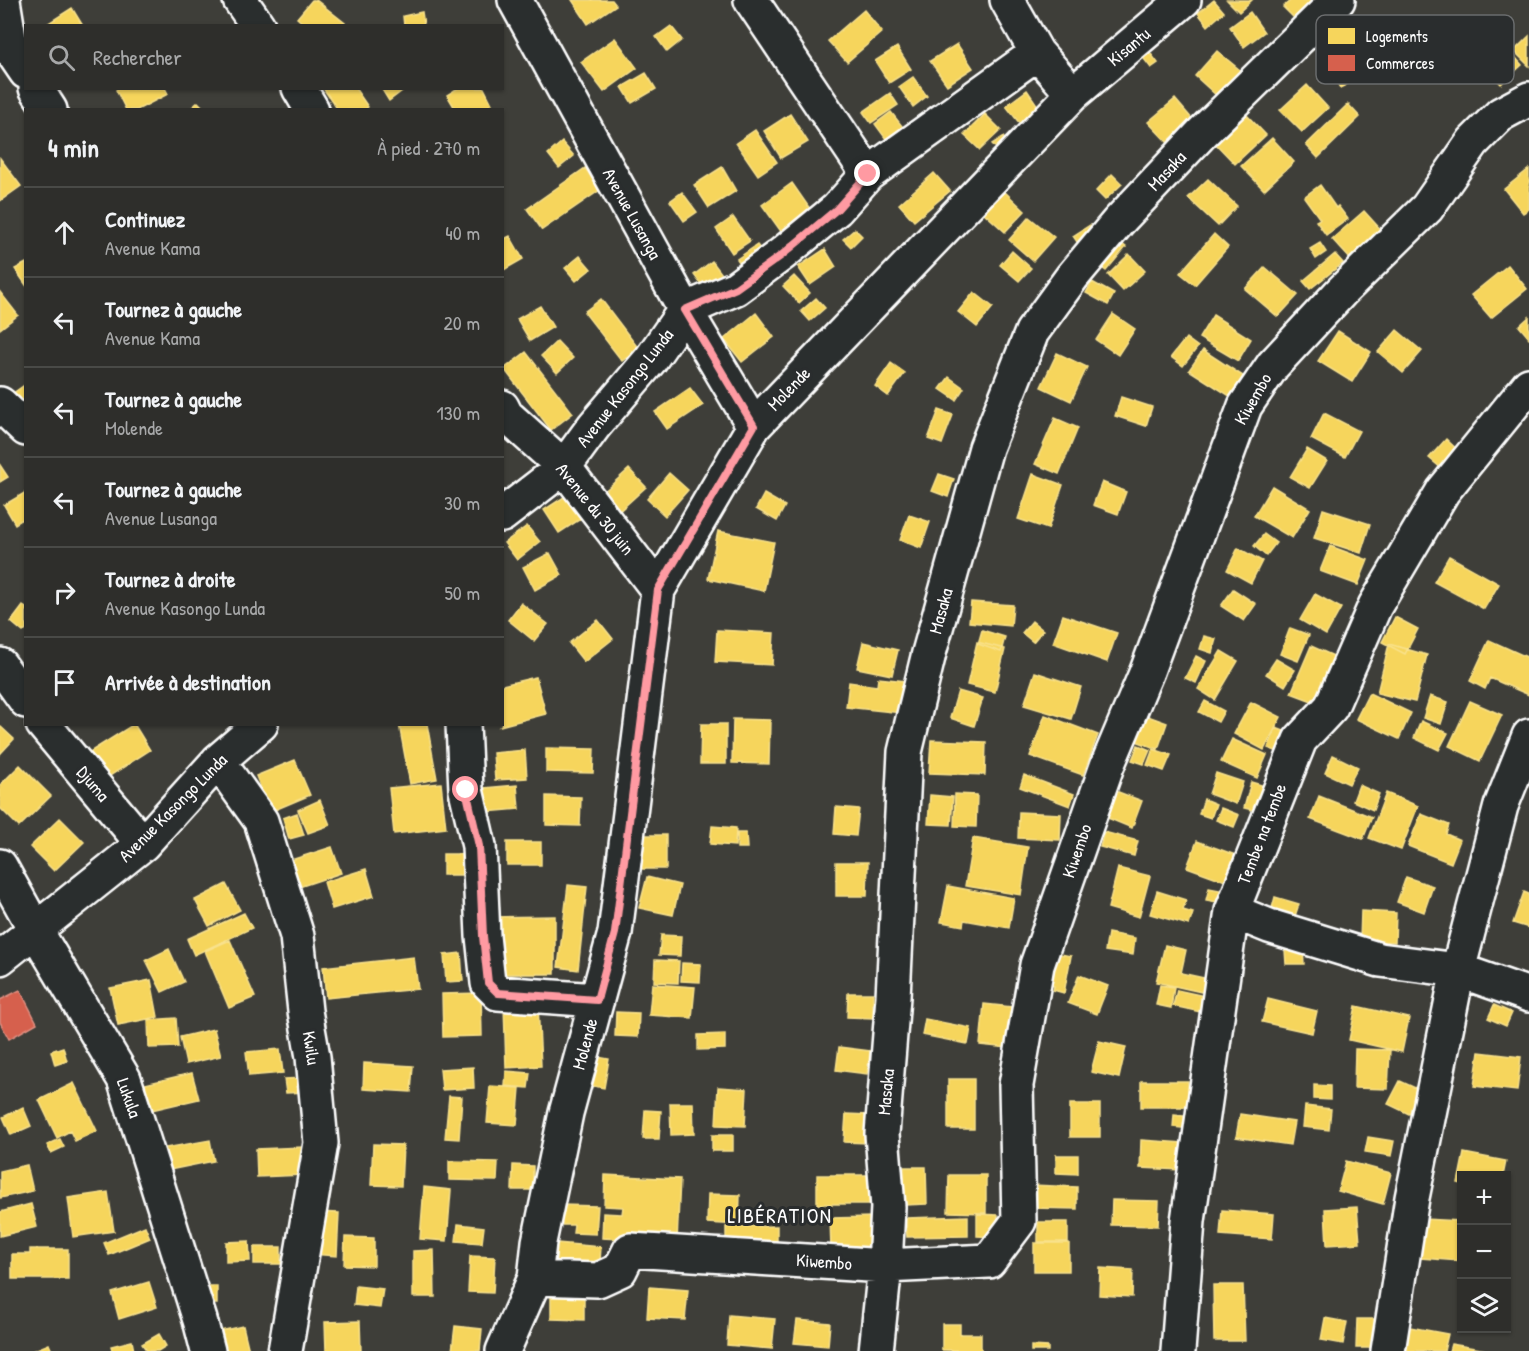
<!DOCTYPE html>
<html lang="fr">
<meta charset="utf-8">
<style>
:root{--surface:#2e2e2b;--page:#3a3a37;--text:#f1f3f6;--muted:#a7a8a9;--line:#494a47}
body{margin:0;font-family:"Patrick Hand",sans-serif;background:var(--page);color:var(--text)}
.controls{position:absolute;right:18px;bottom:18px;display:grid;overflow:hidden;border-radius:0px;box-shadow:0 2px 4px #0004}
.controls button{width:54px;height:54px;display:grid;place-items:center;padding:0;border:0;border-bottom:2px solid var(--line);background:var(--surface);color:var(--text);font:30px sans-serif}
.stop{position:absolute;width:18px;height:18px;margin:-14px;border:4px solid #ff9aa2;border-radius:50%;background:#fff}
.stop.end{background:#ff9aa2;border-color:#fff;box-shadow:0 2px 6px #0008}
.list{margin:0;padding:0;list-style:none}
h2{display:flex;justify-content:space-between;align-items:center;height:78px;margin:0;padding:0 24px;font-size:26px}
h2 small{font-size:20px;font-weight:400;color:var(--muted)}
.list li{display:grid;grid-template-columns:39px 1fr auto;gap:18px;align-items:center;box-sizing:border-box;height:90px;padding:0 24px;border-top:2px solid var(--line)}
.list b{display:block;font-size:22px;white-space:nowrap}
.list p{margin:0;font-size:20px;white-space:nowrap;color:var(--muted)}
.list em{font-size:20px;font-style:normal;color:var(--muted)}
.icon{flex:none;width:33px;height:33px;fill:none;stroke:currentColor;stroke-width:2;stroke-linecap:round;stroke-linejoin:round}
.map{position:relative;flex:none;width:1529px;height:1351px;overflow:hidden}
.search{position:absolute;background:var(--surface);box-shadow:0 2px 4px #0004;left:24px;top:24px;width:480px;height:66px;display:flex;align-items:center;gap:15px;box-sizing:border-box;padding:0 21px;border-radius:0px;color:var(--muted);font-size:22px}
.panel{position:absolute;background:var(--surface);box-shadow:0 2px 4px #0004;left:24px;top:108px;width:480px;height:618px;border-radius:0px}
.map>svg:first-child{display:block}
.homes{fill:#f6d55c;stroke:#f9e28d;stroke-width:1.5}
.shops{fill:#d6604d;stroke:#e29082;stroke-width:1.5}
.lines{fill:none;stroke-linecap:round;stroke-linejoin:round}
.street-casing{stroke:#fff;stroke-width:38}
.street{stroke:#2a2d2e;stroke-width:33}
.route{stroke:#ff9aa2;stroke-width:8}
.labels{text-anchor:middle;stroke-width:6;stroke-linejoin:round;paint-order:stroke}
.street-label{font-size:18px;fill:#fff;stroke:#2a2d2e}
.quarter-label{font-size:21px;letter-spacing:1.5px;fill:#fff;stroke:#2a2d2e}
.key{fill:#2a2d2e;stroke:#6a6c6d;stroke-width:1.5}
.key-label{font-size:16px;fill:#fff}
</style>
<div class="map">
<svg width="1529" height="1351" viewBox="0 0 1529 1351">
<rect width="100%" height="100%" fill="#3e3e39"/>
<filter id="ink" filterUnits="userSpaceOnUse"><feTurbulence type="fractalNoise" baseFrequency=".0167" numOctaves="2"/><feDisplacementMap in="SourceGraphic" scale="12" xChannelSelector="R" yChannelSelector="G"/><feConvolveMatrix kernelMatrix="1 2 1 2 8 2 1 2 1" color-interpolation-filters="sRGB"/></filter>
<g filter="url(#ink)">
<path class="homes" d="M312 0H316L345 23 343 26H306L297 18Z
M572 0H612L616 5 588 24Z
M1214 0 1224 12 1208 26 1198 13Z
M1227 0H1252L1239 12Z
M1291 0H1311L1315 4 1297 21 1283 7Z
M72 8 83 26H48L47 24Z
M864 10 882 32 847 62 828 41Z
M422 12 424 25 404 26 403 16Z
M1250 12 1264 32 1244 47 1230 27Z
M671 26 682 40 667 52 656 37Z
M1494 33 1522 65 1501 84 1472 52Z
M1529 36V66L1514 51Z
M615 38 637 68 604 92 581 62Z
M957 44 973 68 947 85 930 61Z
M897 47 911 69 889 83 875 61Z
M1348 47 1363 76 1340 88 1324 59Z
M1148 50 1158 63 1151 68 1141 55Z
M1217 51 1240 70 1217 96 1195 76Z
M646 73 656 89 632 103 622 87Z
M913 77 927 96 913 107 899 87Z
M1307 85 1328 108 1302 132 1280 110Z
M118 88H165L168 94 137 110H126L116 90Z
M323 88H355L368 107 365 110H338Z
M381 88H406L389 101Z
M458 88H484L492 104 482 110H456L447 95Z
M1027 90 1040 109 1020 124 1006 106Z
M890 93 898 105 871 123 863 112Z
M1175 99 1193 120 1167 142 1148 122Z
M198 102 206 110H189Z
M1348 104 1360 117 1318 158 1306 145Z
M891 112 906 131 889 143 875 124Z
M1244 112 1266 135 1235 164 1213 141Z
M790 114 808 142 781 158 764 131Z
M985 114 1001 130 980 150 964 135Z
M755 130 777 162 758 175 736 143Z
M1003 137 1008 143 998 150 992 144Z
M1272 138 1294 162 1264 190 1241 166Z
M562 142 574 156 559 168 548 154Z
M0 158 21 186 0 201Z
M722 167 736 191 709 208 694 185Z
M585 168 600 190 542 230 527 209Z
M1529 169V209L1523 213 1504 189Z
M934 173 950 191 914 221 899 204Z
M1112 174 1122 184 1105 200 1096 191Z
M1208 179 1237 206 1218 226 1188 198Z
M792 183 815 216 785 237 762 205Z
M1320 185 1336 208 1338 206 1348 219 1326 235 1316 221 1320 219 1304 197Z
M1004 191 1025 211 1005 232 984 213Z
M682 192 697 212 684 221 670 201Z
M1364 211 1383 232 1352 261 1332 239Z
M733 217 750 241 732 253 716 229Z
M1029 217 1054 237 1033 261 1009 240Z
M1090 225 1101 241 1084 252 1073 236Z
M855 229 862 236 851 247 843 239Z
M1214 234 1228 247 1195 285 1180 273Z
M510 236 523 259 502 271V240Z
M1117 240 1126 247 1106 271 1098 265Z
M1320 243 1326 252 1316 259 1310 249Z
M757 245 764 254 744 269 737 259Z
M825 249 836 267 810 285 798 267Z
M1012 251 1031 268 1019 281 1000 265Z
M1129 254 1145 271 1123 291 1108 275Z
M1335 254 1343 263 1310 289 1303 281Z
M580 256 591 269 576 281 565 268Z
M712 261 725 278 707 292 694 275Z
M26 263V285L15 269Z
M1508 265 1527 289 1491 318 1471 295Z
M1265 267 1298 295 1278 317 1245 289Z
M794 276 810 293 799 303 783 286Z
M1092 282 1114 294 1108 305 1086 293Z
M0 292 18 315 0 329Z
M974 292 993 307 977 327 958 312Z
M816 298 825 308 810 321 801 311Z
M601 299 639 349 622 361 584 312Z
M540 306 553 327 530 341 517 319Z
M756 313 774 337 742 362 724 339Z
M1113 314 1135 329 1118 355 1096 340Z
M1213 315 1251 339 1238 361 1199 338Z
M1529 317V338L1519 326Z
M1397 330 1422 351 1403 373 1378 352Z
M1338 331 1371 352 1352 382 1318 361Z
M1186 338 1198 347 1183 366 1171 357Z
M557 341 573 358 557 373 541 356Z
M1203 350 1249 380 1236 400 1189 370Z
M526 352 573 413 551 430 504 369Z
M1057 353 1087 367 1071 401 1041 387Z
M891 363 905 373 888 396 875 386Z
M949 377 964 388 956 400 940 389Z
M26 384V413L12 394Z
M690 388 703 405 667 429 655 412Z
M1121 397 1152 407 1146 426 1115 416Z
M939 410 953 415 942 444 928 439Z
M1324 413 1359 431 1345 457 1311 439Z
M1055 418 1078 428 1059 474 1035 464Z
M1446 439 1464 456 1448 474 1429 458Z
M1307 449 1327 461 1310 488 1290 477Z
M0 465 8 477 0 482Z
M629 469 646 487 614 516 598 497Z
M669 473 688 490 665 516 647 499Z
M939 474 954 479 948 497 932 491Z
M1033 474 1063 485 1048 529 1018 519Z
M1102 482 1126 492 1118 514 1093 505Z
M1272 486 1310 509 1292 538 1254 516Z
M26 492V517L15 524 4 505Z
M764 494 785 506 777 521 756 509Z
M567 495 582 518 559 533 544 510Z
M1323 509 1370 524 1361 553 1314 538Z
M909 515 930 522 921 548 900 540Z
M527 526 540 542 517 560 504 543Z
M718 531 774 542 764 591 708 579Z
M1264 534 1276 543 1266 556 1254 546Z
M1330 546 1368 560 1358 585 1320 571Z
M1238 548 1262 561 1251 583 1227 570Z
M550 553 562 575 535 590 523 567Z
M1449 556 1499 584 1484 609 1434 582Z
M1233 589 1256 604 1244 621 1221 606Z
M1315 594 1341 608 1326 635 1300 620Z
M971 602 1013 605 1011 626 969 622Z
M521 603 548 624 534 641 508 620Z
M23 606 26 608V629L23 632 11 622Z
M1063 615 1117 633 1107 662 1053 643Z
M1395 617 1418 629 1405 654 1382 642Z
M598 620 613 639 584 662 569 643Z
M1032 621 1043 630 1033 642 1022 633Z
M1290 628 1309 635 1298 661 1280 654Z
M717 630 774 633 772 665 715 662Z
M982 630 1005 637 1001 652 978 644Z
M1204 636 1216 639 1212 653 1200 649Z
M1489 640 1529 658V695L1490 678 1485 689 1470 681Z
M863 642 898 650 892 675 857 668Z
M977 642 1005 649 995 692 967 685Z
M1389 644 1427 655 1415 702 1377 693Z
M1311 646 1338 658 1320 704 1291 693Z
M1221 651 1238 661 1215 700 1198 689Z
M1196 656 1206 661 1196 683 1185 678Z
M1276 659 1295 670 1285 686 1266 674Z
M1035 672 1081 687 1071 719 1024 705Z
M536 677 546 714 500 726 502 724V685Z
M878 678 906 681 902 713 846 707 849 682 877 686Z
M958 691 983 698 974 726 950 718Z
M1369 693 1411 713 1399 739 1356 719Z
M1430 696 1448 702 1441 724 1423 718Z
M1205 701 1224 711 1218 722 1199 712Z
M1470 701 1502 715 1480 761 1449 746Z
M1251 702 1281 717 1264 750 1234 734Z
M1045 715 1098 735 1083 775 1030 756Z
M1145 715 1167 723 1158 749 1136 741Z
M733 719 770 720 769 764 732 763Z
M1421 721 1448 733 1439 750 1414 738Z
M134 724 150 750 102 781 85 755Z
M399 724H427L437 779 410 784Z
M701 724H726V764H700Z
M0 726 14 739 0 754Z
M1276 728 1289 733 1281 753 1268 748Z
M1232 739 1267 755 1257 778 1221 762Z
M931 740 986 742 985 775 929 773Z
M1138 745 1150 750 1144 764 1132 760Z
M546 748 594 749 593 773 546 772Z
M1153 749 1171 755 1164 771 1147 765Z
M525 750 527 778 495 780 493 753Z
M1333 755 1358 767 1349 784 1325 773Z
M295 760 310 795 270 812 256 776Z
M20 765 51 796 19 827 0 808V785Z
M1216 773 1243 782 1236 804 1209 794Z
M1024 775 1074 794 1070 806 1020 787Z
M1251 782 1272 788 1265 813 1244 808Z
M441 783 446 828 394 834 389 788Z
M517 785 519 809 486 812 484 788Z
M1359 785 1379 794 1373 810 1353 801Z
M1113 790 1142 801 1132 828 1103 816Z
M1386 793 1418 806 1401 850 1369 838Z
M955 794 977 795 976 827 954 826Z
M930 795 953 797 951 825 928 824Z
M546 796 581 797 580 826 546 825Z
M1319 796 1372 817 1363 839 1310 819Z
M1204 799 1216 804 1211 818 1199 814Z
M320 800 330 825 308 833 298 810Z
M836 807 859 809 856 836 834 834Z
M1221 808 1239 815 1234 827 1216 820Z
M1019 812 1061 814 1060 840 1018 838Z
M297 813 304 835 289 839 283 818Z
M1421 814 1449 825 1446 834 1460 840 1451 863 1408 846Z
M60 818 84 842 54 871 30 847Z
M712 826 736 828 735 846 710 844Z
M1104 832 1138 841 1134 856 1100 847Z
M737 833H746L747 848H737Z
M640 835H666V869H640Z
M973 838 1028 847 1021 895 965 886Z
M1197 841 1241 857 1231 883 1187 867Z
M507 842H541V865H507Z
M332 847 341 873 299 887 291 860Z
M443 854H471V875H443Z
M836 862H868L867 896H836Z
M1118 868 1150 876 1139 917 1108 908Z
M366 869 374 896 332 909 324 882Z
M647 877 680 885 673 915 639 908Z
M1406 877 1433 886 1424 912 1397 902Z
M226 884 240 910 209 926 195 900Z
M568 885 587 887 578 970 558 967Z
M948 886 1014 898 1009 928 964 920 963 926 941 922Z
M1209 888 1225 891 1222 903 1206 900Z
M1157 891 1186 900 1183 910 1193 913 1189 925 1150 914Z
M1524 892 1529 894V928L1513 923Z
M1275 897 1299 904 1294 919 1271 912Z
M1361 911 1396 913 1395 942 1360 941Z
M244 913 252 928 194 955 187 939Z
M555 916V974H494L493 917Z
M1108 933 1135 938 1133 955 1105 951Z
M661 935 681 936 680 956 659 955Z
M230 940 255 997 229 1008 205 951Z
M1165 945 1186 950 1181 973 1209 979 1206 993 1156 982Z
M169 949 184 982 162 992 146 960Z
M1303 949 1304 964H1286L1285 950Z
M1045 951 1071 956 1064 993 1053 990 1054 986 1039 983Z
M461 953 463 981 446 982 444 955Z
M414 957 418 989 326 998 323 967Z
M655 960 679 961 678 983 654 982Z
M682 963 701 964 700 982 681 981Z
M1079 975 1108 986 1097 1014 1068 1003Z
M151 980 158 1017 118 1025 110 988Z
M652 984 695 987 692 1018 649 1015Z
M1160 985 1174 987 1171 1008 1156 1005Z
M1177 990 1205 996 1201 1012 1173 1006Z
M481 993 482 1036 443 1037 442 994Z
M848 993H873V1018L847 1017Z
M1268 999 1317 1011 1312 1033 1262 1022Z
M538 1004 541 1066 506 1068 504 1005Z
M984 1004 1012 1007 1008 1048 980 1045Z
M1494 1005 1512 1013 1506 1026 1488 1018Z
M1356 1006 1409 1018 1402 1052 1349 1040Z
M616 1012 639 1013 638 1037 615 1036Z
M176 1018 178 1047 149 1048 148 1020Z
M925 1019 971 1028 968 1044 922 1035Z
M214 1029 221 1056 186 1064 180 1037Z
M725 1034V1049L698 1050V1035Z
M1099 1041 1126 1047 1119 1078 1091 1072Z
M63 1047 67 1061 55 1065 51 1051Z
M839 1047 870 1051 867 1074 836 1070Z
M280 1049 283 1073 249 1076 246 1052Z
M1355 1049 1390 1050 1388 1089 1354 1088Z
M1479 1052 1521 1057 1517 1091 1474 1086Z
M587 1055 609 1059 604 1088 582 1084Z
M364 1063 413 1066 411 1092 363 1089Z
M473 1067 474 1088 442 1090 440 1069Z
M506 1071 530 1073 528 1088 505 1086Z
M192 1073 199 1099 147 1111 141 1085Z
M308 1078 309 1092 286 1093 284 1079Z
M948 1079H974V1129H948Z
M1141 1081H1188V1107H1141Z
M1400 1081 1420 1090 1409 1114 1388 1104Z
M74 1083 97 1131 75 1141 70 1131 57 1138 39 1100Z
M1314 1085 1330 1086V1100L1314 1099Z
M490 1086 520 1088 517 1125 487 1123Z
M718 1087 747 1089 745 1126 716 1125Z
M449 1096 462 1097 459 1139 445 1138Z
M670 1103H693L694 1134 671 1135Z
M1070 1104H1100V1137H1070Z
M1305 1106 1331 1109 1329 1130 1303 1127Z
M23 1107 31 1126 11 1135 3 1117Z
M645 1110 661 1111 659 1139H643Z
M846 1114 869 1115 868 1143 844 1142Z
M1240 1114 1294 1122 1290 1145 1236 1137Z
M1174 1115 1192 1117 1191 1129 1173 1127Z
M712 1135H733V1151H712Z
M1368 1137 1394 1141 1391 1156 1365 1152Z
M60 1139 64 1147 51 1153 47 1145Z
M210 1140 214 1161 169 1170 165 1148Z
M1141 1140 1184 1143 1182 1170 1140 1168Z
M373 1144 403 1145 401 1186 371 1185Z
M303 1147 304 1175 257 1177 256 1149Z
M1464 1153 1506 1161 1503 1176H1462V1184L1458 1183Z
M1056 1155H1078V1174L1056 1173Z
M449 1161 498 1162 497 1181 449 1180Z
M1346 1161 1391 1173 1383 1204 1338 1191Z
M27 1165 33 1191 0 1198V1171Z
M513 1165 533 1166V1190H512Z
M904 1167H926L927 1204 905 1205Z
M605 1175 680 1179 677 1242 602 1238 603 1213 622 1214 623 1207 604 1206Z
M817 1175H876V1204H817Z
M949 1175H986V1213L948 1212Z
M1032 1185 1077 1187V1209L1031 1208Z
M424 1187 451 1190 447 1241 420 1239Z
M108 1192 114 1231 73 1237 68 1198Z
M708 1194 740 1195 739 1225 707 1223Z
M1112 1200 1159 1201 1158 1226 1111 1225Z
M31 1204 37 1227 0 1236V1212Z
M562 1205 598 1206 596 1234 573 1233 574 1225H561Z
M1357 1207 1360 1243 1327 1245 1325 1209Z
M1222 1210 1274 1214 1272 1239 1220 1235Z
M313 1212 339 1213 337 1256 311 1254Z
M977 1214 998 1215 997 1237 977 1236Z
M968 1216V1236L907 1237 906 1218Z
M873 1217 874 1249 831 1250 830 1218Z
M1423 1219 1462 1221 1460 1261 1420 1258Z
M1038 1222H1068V1242H1038Z
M458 1224 484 1227 482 1243 456 1241Z
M145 1226 150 1238 109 1255 104 1243Z
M777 1226V1248L726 1249V1227Z
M345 1237 374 1238V1266L344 1265Z
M249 1241 250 1261 226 1262V1242Z
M557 1243 601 1247 599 1276 555 1272Z
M1034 1243H1069V1271H1034Z
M254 1247H281V1264H254Z
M30 1249H68V1279H12V1254H30Z
M434 1250 435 1297H413V1251Z
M470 1256 495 1257 493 1293 468 1292Z
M1100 1268 1133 1270 1132 1297 1099 1295Z
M149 1282 157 1307 119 1319 112 1293Z
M1213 1285H1243L1245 1341H1214Z
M203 1286H217V1304H203Z
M356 1286 383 1289 380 1308 354 1305Z
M551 1287 584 1288V1320L551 1319Z
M649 1287 688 1290 685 1320 647 1318Z
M729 1315 775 1319 772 1349 727 1345Z
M1325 1318 1347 1322 1343 1344 1321 1340Z
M1357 1319H1377V1348H1356Z
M797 1320 830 1323 828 1346 794 1343Z
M360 1321 361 1351H326L325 1322Z
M942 1324H960V1334H981V1351L942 1350Z
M243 1326 249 1351H215L211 1333Z
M455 1326 482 1329 480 1351H452Z
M1410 1327 1448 1334 1444 1351H1406Z
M159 1334 166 1346 158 1351H147L142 1344Z
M132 1341 134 1351H112L111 1346Z
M49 1344 52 1351H32Z
M1451 1344 1486 1350V1351H1449Z
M1031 1346 1048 1347V1351H1031Z"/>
<path class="shops" d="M20 990 37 1023 9 1039 0 1022V1000Z"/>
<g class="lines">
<g class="street-casing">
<path id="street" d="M3 0 11 50 26 72
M240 0 258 26
M515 0 685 310 754 426
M751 0 868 174
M1007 0 1037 53 1073 94
M36 88 50 110
M299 88 312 110
M0 404 26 429
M502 407 506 415 564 467 658 590
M502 515 564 467 594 426 651 359 685 310 736 288 782 254 837 209 868 174 1037 53
M0 665 26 701
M43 724 143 844
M463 724 466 790 479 846 483 936 488 983 498 993 597 1000
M218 761 261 821 297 936 305 1011 313 1057 321 1143 285 1351
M0 866 36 931 124 1079 200 1320 208 1351
M1232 911 1269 926 1380 960 1458 970 1529 995
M0 958 143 844 218 761 261 724
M535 1278 598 1280 620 1270 630 1250 885 1266 989 1261 1019 1221 1016 1085 1037 965 1107 766 1147 671 1245 406 1273 365 1341 292 1427 208 1473 142 1501 114 1529 99
M503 1351 535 1278 539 1242 566 1113 615 933 658 590 754 426 1073 94 1184 0
M876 1351 885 1266 888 1207 882 1134 893 997 905 752 929 653 986 448 1032 332 1072 277 1118 222 1202 133 1338 0
M1178 1351 1188 1221 1232 911 1300 740 1331 707 1375 606 1443 491 1529 385
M1388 1351 1412 1198 1458 970 1501 806 1529 736"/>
</g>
<use href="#street" class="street"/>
</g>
</g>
<g class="lines" filter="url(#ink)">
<path class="route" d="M466 790 479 846 483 936 488 983 498 993 597 1000 615 933 658 590 754 426 685 310 736 288 782 255 837 209 868 174"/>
</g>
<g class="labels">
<g class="street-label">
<text transform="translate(1129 47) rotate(-40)" y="6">Kisantu</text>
<text transform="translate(1167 171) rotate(-47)" y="6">Masaka</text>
<text transform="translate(632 214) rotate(61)" y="6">Avenue Lusanga</text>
<text transform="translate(625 388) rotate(-52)" y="6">Avenue Kasongo Lunda</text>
<text transform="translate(789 389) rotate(-46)" y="6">Molende</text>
<text transform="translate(1253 399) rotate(-60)" y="6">Kiwembo</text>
<text transform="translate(595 509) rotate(51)" y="6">Avenue du 30 juin</text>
<text transform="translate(941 611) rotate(-75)" y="6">Masaka</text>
<text transform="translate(93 784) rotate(50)" y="6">Djuma</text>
<text transform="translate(173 808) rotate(-45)" y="6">Avenue Kasongo Lunda</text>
<text transform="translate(1262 834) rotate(-69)" y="6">Tembe na tembe</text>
<text transform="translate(1077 851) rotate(-71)" y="6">Kiwembo</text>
<text transform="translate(585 1044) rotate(-75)" y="6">Molende</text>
<text transform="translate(311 1048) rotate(81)" y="6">Kwilu</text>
<text transform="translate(886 1092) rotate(-85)" y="6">Masaka</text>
<text transform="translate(129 1098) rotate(70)" y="6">Lukula</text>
<text transform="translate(824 1262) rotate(4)" y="6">Kiwembo</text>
</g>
<g class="quarter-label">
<text x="780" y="1223">LIBÉRATION</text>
</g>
</g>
<rect x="1316" y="15" width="198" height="69" rx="9" class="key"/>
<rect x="1328" y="28" width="27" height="16" fill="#f6d55c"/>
<rect x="1328" y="55" width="27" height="16" fill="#d6604d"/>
<g class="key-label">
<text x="1366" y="42">Logements</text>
<text x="1366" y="69">Commerces</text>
</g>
</svg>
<div class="controls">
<button>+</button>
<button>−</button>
<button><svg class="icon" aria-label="layers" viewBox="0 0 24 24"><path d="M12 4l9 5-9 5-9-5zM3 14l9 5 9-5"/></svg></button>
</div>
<div class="stop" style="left:466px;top:790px"></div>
<div class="stop end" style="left:868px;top:174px"></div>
<div class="search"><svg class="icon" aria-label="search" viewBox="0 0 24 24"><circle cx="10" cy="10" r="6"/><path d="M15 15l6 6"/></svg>Rechercher</div>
<section class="panel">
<h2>4 min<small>À pied · 270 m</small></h2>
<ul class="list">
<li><svg class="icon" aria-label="ahead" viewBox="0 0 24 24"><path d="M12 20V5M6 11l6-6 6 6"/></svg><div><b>Continuez</b><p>Avenue Kama</p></div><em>40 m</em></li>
<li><svg class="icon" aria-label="left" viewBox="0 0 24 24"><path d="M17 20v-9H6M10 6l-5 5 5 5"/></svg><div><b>Tournez à gauche</b><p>Avenue Kama</p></div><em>20 m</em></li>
<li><svg class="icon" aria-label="left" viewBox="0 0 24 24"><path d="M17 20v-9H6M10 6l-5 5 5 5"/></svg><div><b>Tournez à gauche</b><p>Molende</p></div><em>130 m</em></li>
<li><svg class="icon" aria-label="left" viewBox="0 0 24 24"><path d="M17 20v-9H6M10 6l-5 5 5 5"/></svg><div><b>Tournez à gauche</b><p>Avenue Lusanga</p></div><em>30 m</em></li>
<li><svg class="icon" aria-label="right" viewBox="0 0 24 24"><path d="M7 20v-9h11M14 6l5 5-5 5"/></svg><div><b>Tournez à droite</b><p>Avenue Kasongo Lunda</p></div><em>50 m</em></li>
<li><svg class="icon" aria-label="arrive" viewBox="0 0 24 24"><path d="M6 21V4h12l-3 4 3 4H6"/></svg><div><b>Arrivée à destination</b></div></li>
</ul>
</section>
</div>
